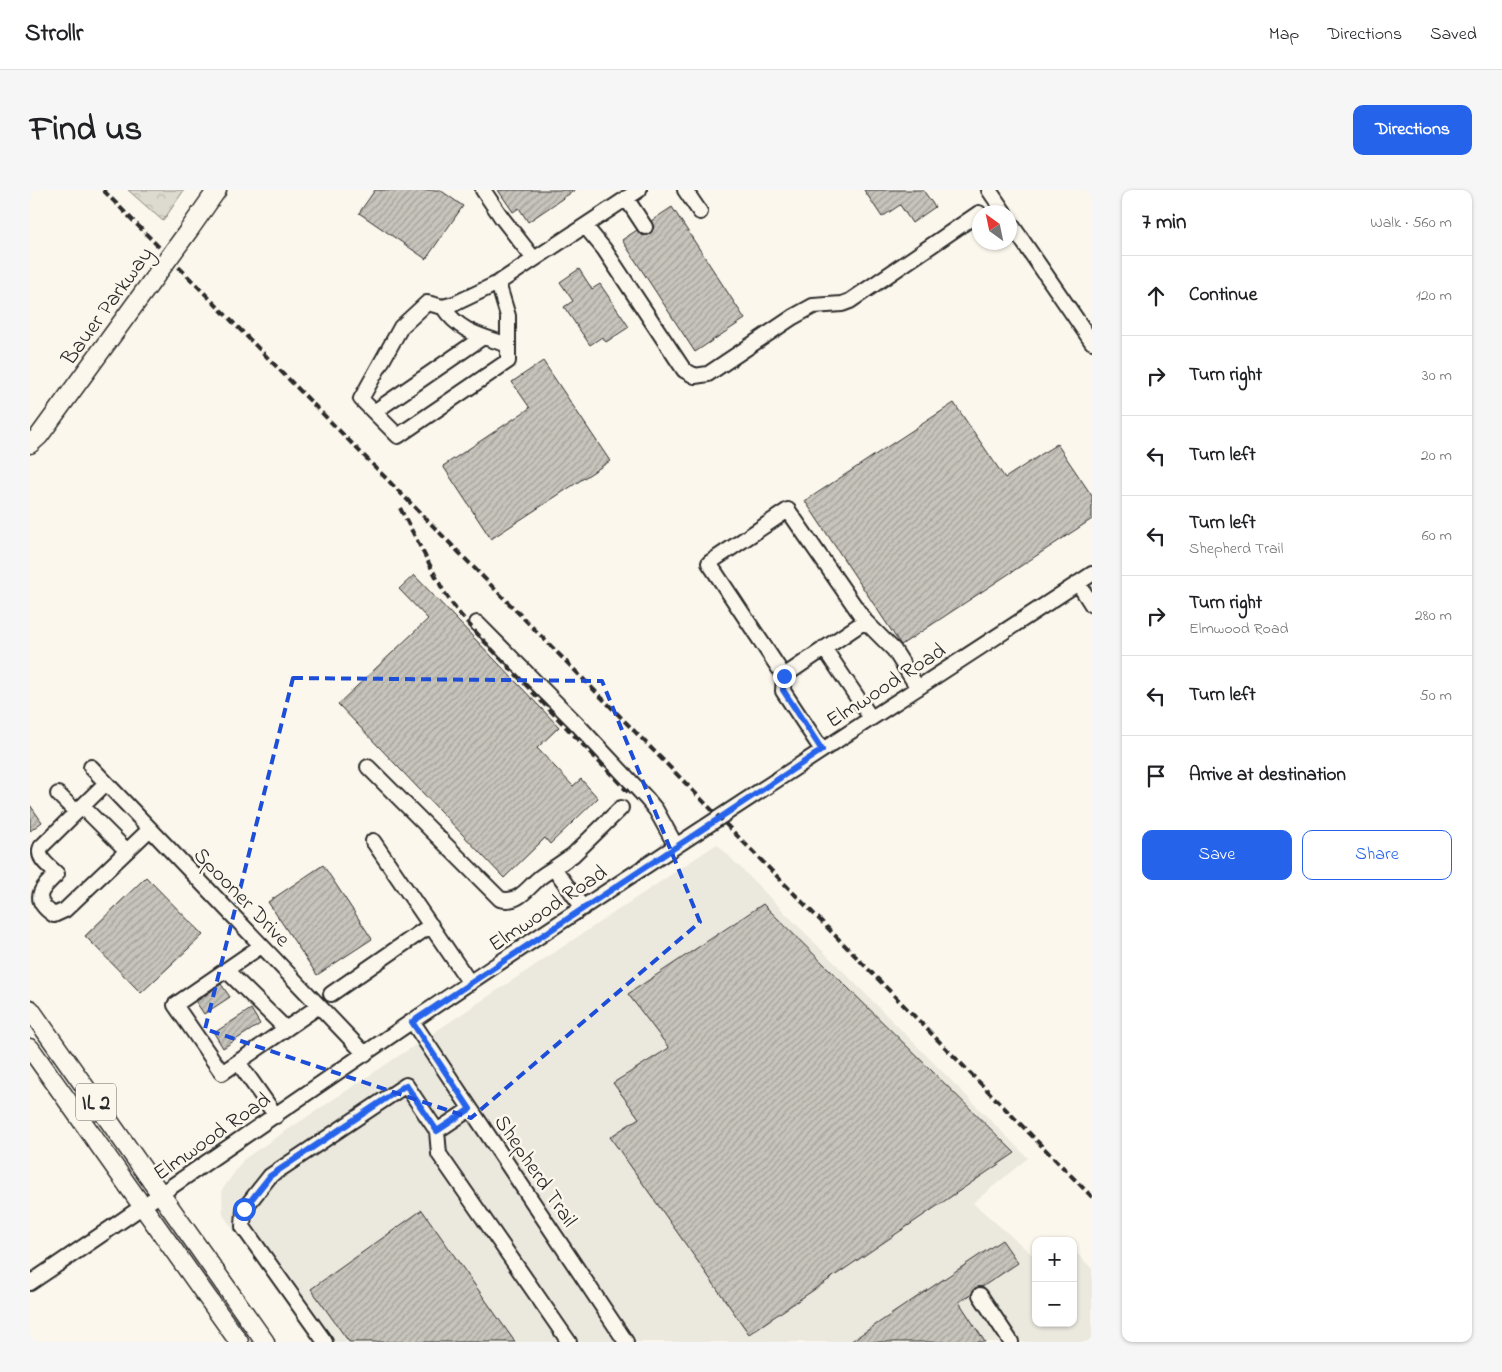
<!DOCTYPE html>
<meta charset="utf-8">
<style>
:root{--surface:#fff;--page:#f6f6f6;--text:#202124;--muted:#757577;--line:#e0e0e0;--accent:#2563eb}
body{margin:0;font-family:"Indie Flower",sans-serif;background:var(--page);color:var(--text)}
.controls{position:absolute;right:15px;bottom:15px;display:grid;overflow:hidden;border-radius:10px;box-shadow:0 1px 4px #0004}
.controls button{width:45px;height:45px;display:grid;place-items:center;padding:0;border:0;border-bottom:1px solid var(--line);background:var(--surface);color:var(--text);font:25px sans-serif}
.compass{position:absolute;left:942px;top:15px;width:45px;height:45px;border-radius:50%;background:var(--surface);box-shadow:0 1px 4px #0004;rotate:327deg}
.stop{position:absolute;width:15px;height:15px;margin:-11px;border:4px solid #2563eb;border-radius:50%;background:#fff}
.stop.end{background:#2563eb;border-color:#fff;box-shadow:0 1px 5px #0008}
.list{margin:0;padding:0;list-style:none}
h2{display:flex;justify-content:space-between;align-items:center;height:65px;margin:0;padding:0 20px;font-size:21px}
h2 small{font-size:16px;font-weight:400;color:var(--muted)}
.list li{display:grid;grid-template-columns:32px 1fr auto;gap:15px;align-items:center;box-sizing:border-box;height:80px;padding:0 20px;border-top:1px solid var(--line)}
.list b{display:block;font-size:19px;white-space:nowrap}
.list p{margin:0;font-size:16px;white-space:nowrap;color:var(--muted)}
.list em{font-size:16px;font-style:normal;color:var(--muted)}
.actions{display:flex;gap:10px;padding:15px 20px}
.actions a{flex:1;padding:11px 0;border:1px solid var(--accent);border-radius:10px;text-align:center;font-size:18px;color:var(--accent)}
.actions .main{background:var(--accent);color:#fff}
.icon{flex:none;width:28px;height:28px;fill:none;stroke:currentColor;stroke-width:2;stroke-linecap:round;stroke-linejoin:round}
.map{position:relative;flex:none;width:1062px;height:1152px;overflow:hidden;border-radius:10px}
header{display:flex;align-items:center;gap:30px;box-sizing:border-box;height:70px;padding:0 25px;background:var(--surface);border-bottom:1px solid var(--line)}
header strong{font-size:24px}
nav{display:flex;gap:28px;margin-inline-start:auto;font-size:18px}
.intro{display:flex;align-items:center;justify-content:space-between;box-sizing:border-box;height:120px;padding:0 30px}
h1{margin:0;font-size:35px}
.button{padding:12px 22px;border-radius:10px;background:var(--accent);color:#fff;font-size:18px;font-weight:700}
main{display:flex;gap:30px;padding:0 30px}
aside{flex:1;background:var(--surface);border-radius:10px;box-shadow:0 1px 4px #0004}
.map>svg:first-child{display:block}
.built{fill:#ebe8de}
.park{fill:url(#park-crowns);stroke:#84827e}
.building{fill:url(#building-hatch);stroke:#2b2b2b}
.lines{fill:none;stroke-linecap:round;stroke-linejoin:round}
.minor-casing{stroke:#2b2b2b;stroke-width:18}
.major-casing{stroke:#2b2b2b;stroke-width:21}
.minor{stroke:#fbf7ec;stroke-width:14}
.major{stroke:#fbf7ec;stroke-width:18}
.rail{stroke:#2b2b2b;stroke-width:4;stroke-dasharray:8 4;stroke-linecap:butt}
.major-bridge-casing{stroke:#2b2b2b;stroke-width:21;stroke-linecap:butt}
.major-bridge{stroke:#fbf7ec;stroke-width:18}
.route{stroke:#2563eb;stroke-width:6}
.marked{fill:none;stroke:#1d4ed8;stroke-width:4;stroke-dasharray:10 6;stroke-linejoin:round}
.labels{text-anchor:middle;stroke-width:5;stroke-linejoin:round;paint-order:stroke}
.shield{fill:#fbf7ec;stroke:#696865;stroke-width:1}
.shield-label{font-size:21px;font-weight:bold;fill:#2b2b2b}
.street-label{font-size:22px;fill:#2b2b2b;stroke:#fbf7ec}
</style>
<header>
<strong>Strollr</strong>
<nav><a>Map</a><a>Directions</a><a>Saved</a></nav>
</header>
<div class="intro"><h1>Find us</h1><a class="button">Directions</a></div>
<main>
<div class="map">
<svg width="1062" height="1152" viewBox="0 0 1062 1152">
<defs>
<pattern id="park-crowns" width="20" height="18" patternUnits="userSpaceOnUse" patternTransform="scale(1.25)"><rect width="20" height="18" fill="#dddad0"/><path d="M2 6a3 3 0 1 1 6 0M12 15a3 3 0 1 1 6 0" fill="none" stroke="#bebbb3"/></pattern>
<pattern id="building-hatch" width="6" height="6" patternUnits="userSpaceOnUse" patternTransform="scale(1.25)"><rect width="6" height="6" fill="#c7c4bc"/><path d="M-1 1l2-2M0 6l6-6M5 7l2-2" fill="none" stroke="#a29f99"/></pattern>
</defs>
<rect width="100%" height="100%" fill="#fbf7ec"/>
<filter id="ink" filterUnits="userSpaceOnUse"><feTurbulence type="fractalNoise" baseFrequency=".02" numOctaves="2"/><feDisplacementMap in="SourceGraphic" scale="10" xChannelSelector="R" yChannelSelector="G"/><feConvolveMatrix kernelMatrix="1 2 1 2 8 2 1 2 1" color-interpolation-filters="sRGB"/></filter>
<g filter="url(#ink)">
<path class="built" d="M687 654 998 968 943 1013 1006 1068V1133H1043V1067L1048 1064 1062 1079V1152H283L193 1025 192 1000 214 969Z"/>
<path class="park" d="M98 0H154L133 31Z"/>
<path class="building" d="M345 0H410L433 16 396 69 329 23Z
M468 0H545L498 32 489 18 483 22Z
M834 0H893L905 17 882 33 870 15 852 27Z
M642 17 715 129 665 162 592 50 607 40 612 45H619L624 37 621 31Z
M549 79 562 99 570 94 599 137 576 152 572 147 560 155 534 117 543 111 530 92Z
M513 171 580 271 461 349 413 276 500 218 482 192Z
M924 213 975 288 1027 254 1062 306V329L871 455 775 311Z
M384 385 529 537 507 558 543 596 551 589 568 608 520 654 515 648 474 688 308 514 398 429 369 399Z
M0 615 12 632 0 641Z
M293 675 342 749 287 785 238 712Z
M116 687 173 745 111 803 55 746Z
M733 714 985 963 719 1144 580 947 609 928 583 893 639 858 598 804Z
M191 794 200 807 174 824 166 812Z
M221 819 230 834 193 858 184 843Z
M392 1020 485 1152H319L281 1099Z
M972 1050 988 1073 952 1097 945 1098 942 1104 929 1112 955 1152H820Z"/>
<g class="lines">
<g class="minor-casing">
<path id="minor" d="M453 0 472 28 504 69
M655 0 670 22
M959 0 974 22
M596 8 615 37
M979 31 1062 152
M555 36 574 59 654 180 665 186 678 184 763 127 783 116 812 114 820 111 949 23
M468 93 478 126V171L368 246 331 209 371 137 397 113 413 117 424 114 468 93 609 0
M413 117C429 142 452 146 478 155
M344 222 453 147
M1048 393 1062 415
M447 433 547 534 617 609 626 620 646 656
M794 458 841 528
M754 486 835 431
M792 560 753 501 754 486 679 373 758 320 835 431 864 460 888 498
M61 577 335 864
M338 577 470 709C487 714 496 700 507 690 512 685 518 682 524 678L553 718
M76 593 11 657C6 668 19 676 27 684 11 699 0 709 24 725L35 720 120 639
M28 604 46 622
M52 616 97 661
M343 651 440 793
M524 678 543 665 591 618
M196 780 256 839
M301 804 401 735
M382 831 596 1152
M208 872 192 883 145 815 231 756
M246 926 208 872 289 816
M407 941 440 919
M0 1093C128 1007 254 918 381 832 606 680 835 533 1062 384
M950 1105 981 1152
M295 1152 213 1037 214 1019 240 986 376 895 407 941 409 964 539 1152"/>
</g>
<g class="major-casing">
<path id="major" d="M159 40 187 0
M0 254 9 246 119 95
M0 819 235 1152
M0 858 209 1152"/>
</g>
<use href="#minor" class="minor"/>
<use href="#major" class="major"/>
<path class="rail" d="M73 0 1062 1007
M370 318 414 402 428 422 453 450 598 602"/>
<g class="major-bridge-casing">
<path id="major-bridge" d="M119 95 159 40"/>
</g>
<use href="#major-bridge" class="major-bridge"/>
</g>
</g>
<g class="lines" filter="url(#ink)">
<path class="route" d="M214 1019 240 986 376 895 407 941 440 919 382 832 792 560 753 500 754 486"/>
</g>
<path class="marked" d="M263 488 572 491 670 732 441 928 175 839Z"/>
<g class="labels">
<rect class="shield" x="46" y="893.5" width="40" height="37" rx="4"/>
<g class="shield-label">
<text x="66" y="919">IL 2</text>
</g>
<g class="street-label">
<text transform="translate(76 115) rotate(-54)" y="8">Bauer Parkway</text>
<text transform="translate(855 494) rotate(-33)" y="8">Elmwood Road</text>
<text transform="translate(213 706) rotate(46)" y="8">Spooner Drive</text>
<text transform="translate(517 717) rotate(-34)" y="8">Elmwood Road</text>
<text transform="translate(181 945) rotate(-35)" y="8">Elmwood Road</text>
<text transform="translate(507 980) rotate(56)" y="8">Shepherd Trail</text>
</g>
</g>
</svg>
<div class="controls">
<button>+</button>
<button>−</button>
</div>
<svg class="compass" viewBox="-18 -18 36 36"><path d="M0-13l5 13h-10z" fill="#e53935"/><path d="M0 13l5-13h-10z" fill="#757577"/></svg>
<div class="stop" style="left:214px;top:1019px"></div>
<div class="stop end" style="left:754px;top:486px"></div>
</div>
<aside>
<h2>7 min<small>Walk · 560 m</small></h2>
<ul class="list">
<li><svg class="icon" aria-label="ahead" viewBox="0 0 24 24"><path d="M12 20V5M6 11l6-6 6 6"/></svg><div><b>Continue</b></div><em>120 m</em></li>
<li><svg class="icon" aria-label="right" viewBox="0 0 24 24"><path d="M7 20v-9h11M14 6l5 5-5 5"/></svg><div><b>Turn right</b></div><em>30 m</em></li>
<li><svg class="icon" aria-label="left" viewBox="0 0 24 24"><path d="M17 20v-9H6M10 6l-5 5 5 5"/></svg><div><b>Turn left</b></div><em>20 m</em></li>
<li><svg class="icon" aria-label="left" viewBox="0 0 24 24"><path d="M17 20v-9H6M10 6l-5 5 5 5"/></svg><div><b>Turn left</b><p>Shepherd Trail</p></div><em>60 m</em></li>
<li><svg class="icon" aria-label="right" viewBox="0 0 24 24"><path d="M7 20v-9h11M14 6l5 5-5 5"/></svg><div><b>Turn right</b><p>Elmwood Road</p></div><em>280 m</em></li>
<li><svg class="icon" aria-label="left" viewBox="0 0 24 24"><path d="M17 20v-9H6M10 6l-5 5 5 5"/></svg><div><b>Turn left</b></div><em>50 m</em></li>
<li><svg class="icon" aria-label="arrive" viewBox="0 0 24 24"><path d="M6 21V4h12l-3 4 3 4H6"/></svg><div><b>Arrive at destination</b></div></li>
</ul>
<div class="actions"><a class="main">Save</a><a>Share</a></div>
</aside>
</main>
